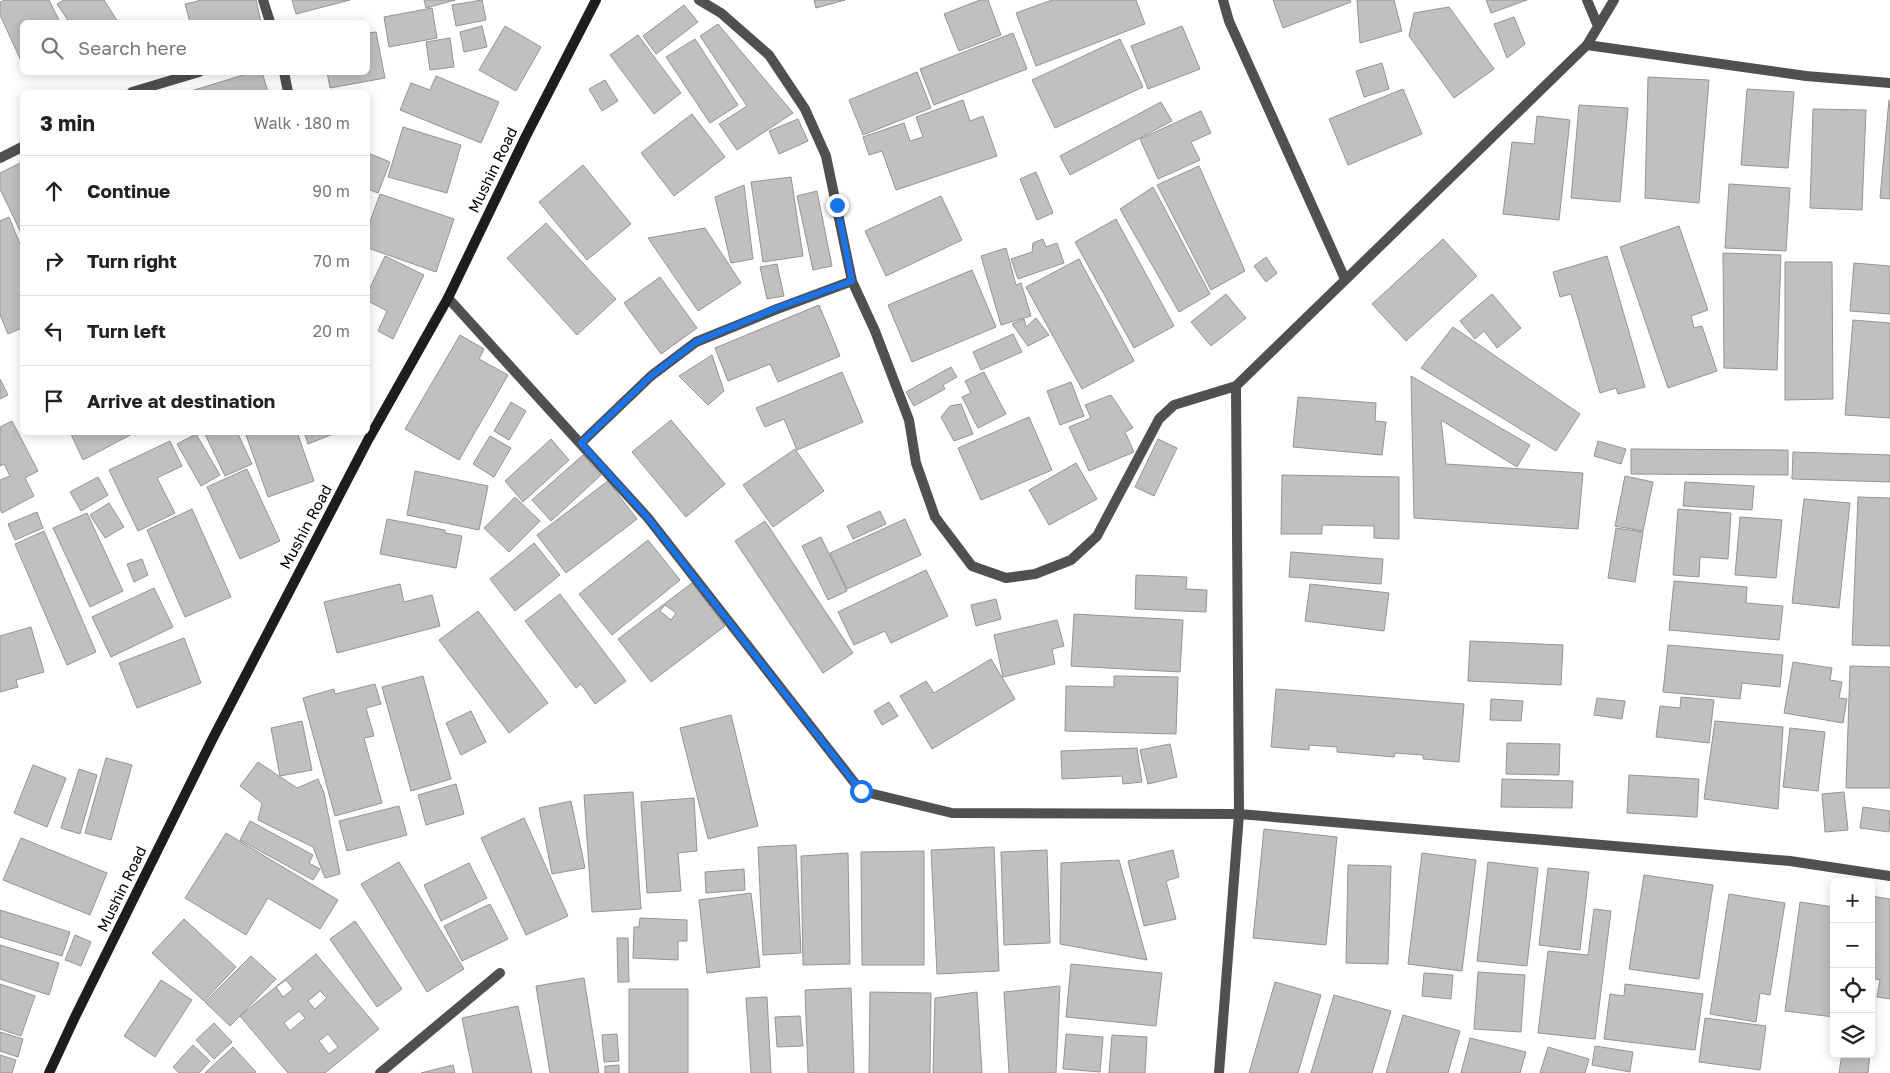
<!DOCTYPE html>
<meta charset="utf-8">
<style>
:root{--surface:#fff;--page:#f2f2f2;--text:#222;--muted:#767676;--line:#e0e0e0}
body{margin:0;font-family:"Golos Text",sans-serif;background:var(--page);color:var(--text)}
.controls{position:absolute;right:15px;bottom:15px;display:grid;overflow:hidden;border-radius:8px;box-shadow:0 2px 12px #0003}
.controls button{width:45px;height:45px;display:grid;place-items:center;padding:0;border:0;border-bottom:1px solid var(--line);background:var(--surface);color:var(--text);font:25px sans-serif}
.stop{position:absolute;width:15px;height:15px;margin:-11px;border:4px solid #1a73e8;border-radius:50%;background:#fff}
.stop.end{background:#1a73e8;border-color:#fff;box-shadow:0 1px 5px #0008}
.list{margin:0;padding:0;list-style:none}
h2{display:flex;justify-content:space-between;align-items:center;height:65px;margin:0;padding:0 20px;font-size:21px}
h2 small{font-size:16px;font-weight:400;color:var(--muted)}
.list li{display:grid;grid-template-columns:32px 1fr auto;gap:15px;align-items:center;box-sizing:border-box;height:70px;padding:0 20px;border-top:1px solid var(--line)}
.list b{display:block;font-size:19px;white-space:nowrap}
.list em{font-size:16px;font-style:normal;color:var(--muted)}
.icon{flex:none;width:28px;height:28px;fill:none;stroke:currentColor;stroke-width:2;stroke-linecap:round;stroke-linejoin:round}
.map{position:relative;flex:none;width:1890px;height:1073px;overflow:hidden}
.search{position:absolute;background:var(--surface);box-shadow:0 2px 12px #0003;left:20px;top:20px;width:350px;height:55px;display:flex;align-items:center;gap:12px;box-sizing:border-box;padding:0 18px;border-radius:8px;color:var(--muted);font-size:19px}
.panel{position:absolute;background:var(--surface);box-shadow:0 2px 12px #0003;left:20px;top:90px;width:350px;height:345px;border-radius:8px}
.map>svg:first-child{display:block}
.building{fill:#c0c0c0;stroke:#949494;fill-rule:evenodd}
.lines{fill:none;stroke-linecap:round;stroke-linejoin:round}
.minor{stroke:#505050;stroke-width:10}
.secondary{stroke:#1d1d1d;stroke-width:10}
.route{stroke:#1a73e8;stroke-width:6}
.labels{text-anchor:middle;stroke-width:4;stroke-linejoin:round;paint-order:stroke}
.street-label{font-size:15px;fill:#000;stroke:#fff}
</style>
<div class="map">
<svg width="1890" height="1073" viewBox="0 0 1890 1073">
<rect width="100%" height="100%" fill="#fff"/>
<path class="building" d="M5 0H49L60 22H22V63L0 15V2Z
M64 0H104L118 22H69L57 4Z
M202 0H256L261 22H190L185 4Z
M292 0H350L296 14Z
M424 0H455L426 8Z
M482 0 486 20 456 26 452 5Z
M814 0H845L816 8Z
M980 0H988L1001 35 959 51 944 14Z
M1052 0H1136L1145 24 1036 66 1016 13Z
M1273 0H1350L1351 2 1283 28Z
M1357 0H1394L1402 31 1360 43Z
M1486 0H1527L1491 13Z
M684 5 698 22 656 54 643 36Z
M1449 7 1494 69 1454 98 1409 36 1414 13Z
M432 8 437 38 389 47 384 17Z
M1514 17 1525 44 1507 58 1494 24Z
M718 24 793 113 737 150 719 124 747 106 700 36Z
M482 26 487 47 464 52 460 32Z
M505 26 541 47 516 91 479 70Z
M1182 26 1200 69 1148 89 1131 46Z
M376 32 385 78 330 88 327 72H368V33Z
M1013 33 1027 69 934 105 920 69Z
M638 35 681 93 654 114 610 55Z
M450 38 454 67 430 70 426 42Z
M695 39 738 105 710 123 666 57Z
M1120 39 1143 87 1055 128 1032 80Z
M1382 63 1389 89 1364 97 1356 71Z
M253 72H262L268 92H192L191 91Z
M917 72 931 108 863 135 849 100Z
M436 76 499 102 481 143 400 110 411 83 430 90Z
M1648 77 1709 80 1699 203 1645 198Z
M605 80 618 101 602 111 589 89Z
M1403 89 1422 134 1348 165 1329 119Z
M1747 89 1794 92 1788 168 1741 165Z
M963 100 970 121 983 116 997 156 896 190 882 151 869 155 863 137 904 123 910 141 923 137 916 117Z
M1889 100H1890V199L1880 198Z
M1161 102 1172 121 1070 175 1060 156Z
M1579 105 1628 108 1620 202 1571 198Z
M1813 109 1866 110 1862 210 1810 208Z
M1201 111 1211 133 1191 142 1200 160 1158 179 1140 139Z
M692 114 725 157 674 196 641 153Z
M1537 116 1570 120 1559 220 1503 214 1512 142 1534 144Z
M798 119 808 141 779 154 769 131Z
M403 127 461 145 447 193 388 177Z
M368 153 390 162 378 193 368 189Z
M22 162V235L0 189V173Z
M583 165 631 224 587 260 539 202Z
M1199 166 1245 271 1211 290 1157 185Z
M1036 172 1053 213 1037 220 1020 179Z
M791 177 803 256 763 262 751 182Z
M1729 184 1790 188 1786 251 1725 248Z
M744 185 753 259 731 263 715 197Z
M1153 187 1210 294 1179 312 1120 209Z
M817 191 832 266 813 270 797 196Z
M380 194 454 219 436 272 368 248V227Z
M941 196 962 240 886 276 865 231Z
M9 217 22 249V328L8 334 0 315V221Z
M1116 219 1174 326 1134 348 1075 242Z
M546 223 616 299 577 335 507 258Z
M1679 226 1708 310 1691 316 1694 328 1702 326 1717 371 1668 388 1620 247Z
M705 228 741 283 698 311 648 238Z
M1043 239 1046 247 1057 243 1064 263 1018 279 1011 259 1032 252 1033 243Z
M1443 239 1477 276 1406 341 1372 304Z
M1006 248 1016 285 1021 283 1031 316 1001 325 981 256Z
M1723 253 1781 255 1777 370 1724 368Z
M385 256 424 275 393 339 378 331 387 311 368 301V292Z
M1607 256 1645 387 1618 394 1616 388 1600 393 1571 294 1560 297 1553 272Z
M1266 257 1277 273 1266 282 1254 266Z
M1079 259 1134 361 1082 389 1026 287Z
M1785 262H1832L1833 399 1785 400Z
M1854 263 1890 266V314L1850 311Z
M777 264 784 296 767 299 760 267Z
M972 270 996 327 912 362 888 305Z
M660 277 697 328 661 354 624 303Z
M1226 294 1246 318 1211 346 1191 322Z
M1492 294 1521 328 1497 348 1484 331 1475 339 1460 321Z
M819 305 840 356 778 382 770 364 728 381 715 348Z
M1036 318 1049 335 1028 346 1012 324 1024 319 1026 327Z
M1853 320 1890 323V418L1845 415Z
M1453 327 1580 414 1556 451 1421 368Z
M1013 334 1022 352 981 370 973 352Z
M460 335 484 349 479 359 508 375 459 460 405 429Z
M712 355 724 391 708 405 679 376Z
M951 367 957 377 943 385 945 389 914 406 906 392Z
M842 372 863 422 797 450 784 419 765 427 756 408Z
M984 372 1006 414 978 428 962 397 971 393 965 381Z
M1411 376 1530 445 1517 467 1441 420 1446 464 1583 473 1578 529 1414 518Z
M0 379 8 395 0 399Z
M1071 382 1084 416 1060 425 1047 391Z
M1111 395 1133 428 1125 432 1134 452 1089 471 1069 427 1091 418 1085 405Z
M1298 397 1376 403 1375 421 1386 422 1382 455 1293 447Z
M511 402 526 411 509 440 494 431Z
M961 404 973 434 954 441 941 417 950 406Z
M1029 417 1052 470 981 500 958 448Z
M671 420 725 484 686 517 632 452Z
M12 421 38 471 25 478 34 496 2 513 0 509V480L10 476 4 464 0 466V427Z
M70 432H136L83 460Z
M204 432H237L252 464 225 476Z
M245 432H297L314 481 268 497Z
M304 432H338L308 444Z
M196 434 220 475 201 486 177 444Z
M490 436 511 448 494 477 473 464Z
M551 439 569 460 523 502 505 481Z
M1158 439 1177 448 1154 496 1135 487Z
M170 441 182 466 157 478 175 513 138 531 109 470Z
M1598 441 1626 449 1621 464 1594 456Z
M795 449 824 491 773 527 743 485Z
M1631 449 1788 450V475L1631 474Z
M1793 452 1890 455V482L1792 479Z
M583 455 601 475 551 521 532 500Z
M1076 463 1097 499 1049 525 1029 490Z
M247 469 280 541 240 559 207 487Z
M415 471 488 486 479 530 407 515Z
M1282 475 1399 477V539L1374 538V526L1322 525V534H1281Z
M1625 476 1653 482 1643 531 1615 526Z
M98 477 108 495 81 511 70 492Z
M608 481 637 519 566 573 537 535Z
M1685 482 1754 486 1752 510 1683 506Z
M515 497 540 521 509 552 484 528Z
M1858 497 1890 498V646L1852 645Z
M1804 499 1850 503 1839 608 1792 603Z
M109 503 124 527 105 538 90 515Z
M192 509 231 597 185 617 147 530Z
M1678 509 1731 513 1728 559 1700 557 1699 577 1673 575Z
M880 511 886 524 853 539 847 526Z
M37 512 43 528 15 540 8 524Z
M87 513 123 591 90 607 53 528Z
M1740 517 1782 520 1776 578 1735 575Z
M387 519 445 530V533L462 536 456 568 380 554Z
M905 519 921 555 847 589 830 553Z
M765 521 853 653 823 673 735 541Z
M1616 528 1643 532 1635 582 1608 578Z
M44 531 96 652 67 665 15 544Z
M821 537 847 591 828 600 802 546Z
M648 540 680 580 612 635 579 594Z
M534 543 560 575 515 611 490 579Z
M1291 552 1383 559 1381 584 1289 577Z
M142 559 148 575 134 582 127 564Z
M926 570 948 616 891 643 885 631 854 645 838 612Z
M1136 575 1187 577 1186 589 1207 590 1206 612 1135 609Z
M1674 581 1747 587 1746 603 1783 606 1779 640 1669 630Z
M692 583 725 626 651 682 618 639ZM665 605 676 613 671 620 660 611Z
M400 584 404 602 432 595 440 626 337 653 324 602Z
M1310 584 1389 593 1384 631 1305 621Z
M154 588 173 627 111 657 92 617Z
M560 594 626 681 595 704 581 684 576 688 525 621Z
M996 599 1001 619 976 626 971 605Z
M478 611 548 703 509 733 439 640Z
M1074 614 1183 620 1180 672 1071 666Z
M1057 620 1064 646 1052 649 1055 664 1003 677 994 635Z
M31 627 44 672 16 680 18 687 0 692V636Z
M184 638 201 683 137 708 119 663Z
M1470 641 1563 645 1561 685 1468 681Z
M1668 645 1783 655 1780 687 1742 683 1740 699 1663 692Z
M991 659 1015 699 932 749 900 696 926 681 934 693Z
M1793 662 1832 668 1830 680 1842 682 1839 698 1847 699 1843 723 1784 713Z
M1850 666 1890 667V788H1846Z
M423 676 451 779 411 791 382 687Z
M1114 676 1178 677 1176 734 1065 731 1066 686 1114 687Z
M375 684 381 704 366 708 374 736 364 738 382 803 335 816 303 698 334 689 335 694Z
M1276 689 1464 704 1459 762 1423 759V755L1395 753 1394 757 1337 752V747L1309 745V750L1271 747Z
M1681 697 1714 700 1709 743 1656 737 1660 706 1680 708Z
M1597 698 1625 701 1622 719 1594 715Z
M1491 699 1523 701 1521 721 1490 720Z
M889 702 898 716 882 725 874 711Z
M471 711 486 742 461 755 446 723Z
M731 715 758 826 708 839 680 728Z
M302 721 312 770 280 776 271 728Z
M1715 721 1783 727 1778 809 1704 799Z
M1790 728 1825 732 1818 791 1783 787Z
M1507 743 1560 744 1559 775 1506 774Z
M1170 744 1177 777 1148 784 1140 750Z
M1137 748 1142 782 1123 784 1122 776 1062 779 1061 751Z
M106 758 132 765 111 840 85 833Z
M258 762 297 788 318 779 324 793 340 874 325 878 313 847 258 820 262 803 240 786Z
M33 765 66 778 47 827 14 813Z
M79 769 97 775 80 834 61 828Z
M1629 775 1699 779 1697 817 1627 813Z
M1502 779 1573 781 1572 808 1501 807Z
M456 784 464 814 426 825 418 795Z
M633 792 641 909 592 912 584 795Z
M1844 792 1848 830 1825 832 1822 794Z
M694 798 697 851 678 853 681 891 647 893 641 802Z
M571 801 585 868 552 874 539 808Z
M399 806 407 835 347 851 339 821Z
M1863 807 1890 811 1889 832 1860 828Z
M524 818 568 916 526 935 481 838Z
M250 821 313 855 309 863 320 869 313 880 240 840Z
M1264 829 1337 837 1326 945 1253 938Z
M226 833 338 900 320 929 268 898 246 935 185 898Z
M21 838 107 873 90 915 3 880Z
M796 845 801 953 763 955 758 847Z
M994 847 999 971 937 974 931 850Z
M1047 850 1050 943 1004 945 1001 852Z
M1173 850 1179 877 1166 881 1176 919 1144 926 1128 861Z
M924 851V965H862L861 852Z
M848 853 850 964 803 965 801 856Z
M1422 853 1476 860 1462 971 1408 964Z
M1119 860 1147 960 1060 944 1061 863Z
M399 862 464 969 427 992 361 884Z
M1488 862 1538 868 1527 966 1477 961Z
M469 863 487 898 441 921 424 885Z
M1348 865 1391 866 1388 964 1346 963Z
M1548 868 1589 872 1580 950 1539 945Z
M744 869 745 890 706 893 705 872Z
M1644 875 1713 885 1699 979 1629 969Z
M751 893 760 967 707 973 699 900Z
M1729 894 1785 903 1770 995 1760 993 1756 1022 1710 1014Z
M1871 896 1890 899V999L1877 997 1880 980 1871 978 1875 954 1871 953Z
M1800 902 1834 907V1017L1785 1011Z
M490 904 508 939 462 961 444 926Z
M1594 909 1611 911 1595 1039 1538 1033 1548 951 1588 955Z
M0 910 70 932 62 956 0 937Z
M640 918 687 920V941H678V960L633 958 634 927H639Z
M184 919 236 967 204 1001 152 953Z
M355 921 402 989 377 1007 330 939Z
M75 935 91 942 81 966 65 960Z
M617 938H628L629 982H618Z
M0 945 59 963 49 995 0 979Z
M316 954 379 1029 325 1073H288L240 1016ZM286 980 293 989 283 997 276 987ZM320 991 327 998 315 1009 308 1001ZM299 1011 305 1018 290 1031 284 1023ZM328 1034 338 1047 329 1054 319 1041Z
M251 956 276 979 230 1026 205 1002Z
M1071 964 1162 973 1156 1026 1066 1017Z
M1478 972 1525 975 1521 1032 1474 1029Z
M1424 973 1453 975 1451 999 1422 996Z
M584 978 599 1073H550L536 986Z
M161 980 192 1000 155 1057 124 1036Z
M1275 982 1321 995 1298 1073H1249Z
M0 984 35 996 21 1036 0 1029Z
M1625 984 1703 994 1695 1050 1604 1039 1610 994 1624 996Z
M1060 986 1056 1073H1009L1004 992Z
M851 988 854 1073H808L805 990Z
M629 989H688V1073H629Z
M870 992 931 993 930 1073H869Z
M977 992 982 1073H933L935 998Z
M1334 995 1391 1011 1372 1073H1311Z
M767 997 771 1073H751L746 998Z
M518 1006 532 1073H473L462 1018Z
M1403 1015 1460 1031 1448 1073H1386Z
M800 1016 803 1046 777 1047 775 1017Z
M1705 1018 1766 1026 1760 1070 1699 1062Z
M214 1023 232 1042 214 1059 196 1040Z
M0 1032 23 1039 18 1057 0 1051Z
M617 1034 619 1061 604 1062 602 1035Z
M1066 1034 1103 1037 1100 1072 1063 1069Z
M1112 1035 1147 1037 1145 1073H1109Z
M1470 1038 1526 1052 1520 1073H1461Z
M193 1045 210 1061 199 1073H179L173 1067Z
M1595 1046 1633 1052 1630 1072 1592 1065Z
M233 1047 256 1072 255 1073H205Z
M1548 1047 1589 1059 1585 1073H1540Z
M1842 1054H1870L1868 1073H1839Z
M0 1055 16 1060 12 1073H0Z
M453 1065 455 1073H421Z
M619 1065V1073H605V1066Z"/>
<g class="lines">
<path class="minor" d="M263 0 270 22
M699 0 721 13 769 55 805 109 826 156 852 281 875 331 909 420 916 463 935 517 972 566 1006 578 1035 574 1071 560 1097 536 1159 419 1174 405 1236 386
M1223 0 1229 21 1345 279
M1587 0 1598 26
M1587 45 1614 0
M284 72 288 92
M132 92 199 72
M0 158 22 147
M448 298 648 518 861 791 952 813 1239 814 1790 861 1890 876
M581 443 651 376 696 342 777 309 852 281
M380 1073 500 973
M1219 1073 1239 814 1236 386 1587 45 1806 76 1890 83"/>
<path class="secondary" d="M49 1073 75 1017 212 740 368 440 448 298 526 136 596 0"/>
</g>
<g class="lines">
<path class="route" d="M837 205 852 281 777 308 696 342 651 376 581 443 648 518 861 791"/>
</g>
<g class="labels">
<g class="street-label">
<text transform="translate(493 170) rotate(-64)" y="5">Mushin Road</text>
<text transform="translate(306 527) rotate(-62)" y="5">Mushin Road</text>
<text transform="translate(122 889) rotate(-64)" y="5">Mushin Road</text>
</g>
</g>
</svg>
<div class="controls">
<button>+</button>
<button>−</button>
<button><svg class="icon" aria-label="locate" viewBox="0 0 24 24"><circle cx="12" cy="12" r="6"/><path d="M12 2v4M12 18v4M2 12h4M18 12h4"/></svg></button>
<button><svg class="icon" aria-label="layers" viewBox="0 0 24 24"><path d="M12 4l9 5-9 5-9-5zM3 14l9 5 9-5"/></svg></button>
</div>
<div class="stop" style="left:861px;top:791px"></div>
<div class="stop end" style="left:837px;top:205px"></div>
<div class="search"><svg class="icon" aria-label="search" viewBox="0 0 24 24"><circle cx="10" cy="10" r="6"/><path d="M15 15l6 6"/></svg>Search here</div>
<section class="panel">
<h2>3 min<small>Walk · 180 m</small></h2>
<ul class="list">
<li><svg class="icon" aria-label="ahead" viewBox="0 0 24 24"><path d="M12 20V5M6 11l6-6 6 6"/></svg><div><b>Continue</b></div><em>90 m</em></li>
<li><svg class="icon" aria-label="right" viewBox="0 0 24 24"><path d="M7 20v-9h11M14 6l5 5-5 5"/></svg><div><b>Turn right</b></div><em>70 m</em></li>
<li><svg class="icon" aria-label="left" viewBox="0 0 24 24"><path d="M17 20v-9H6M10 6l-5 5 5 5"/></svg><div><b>Turn left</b></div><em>20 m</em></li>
<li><svg class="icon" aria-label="arrive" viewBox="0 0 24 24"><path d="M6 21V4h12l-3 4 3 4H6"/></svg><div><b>Arrive at destination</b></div></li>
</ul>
</section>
</div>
